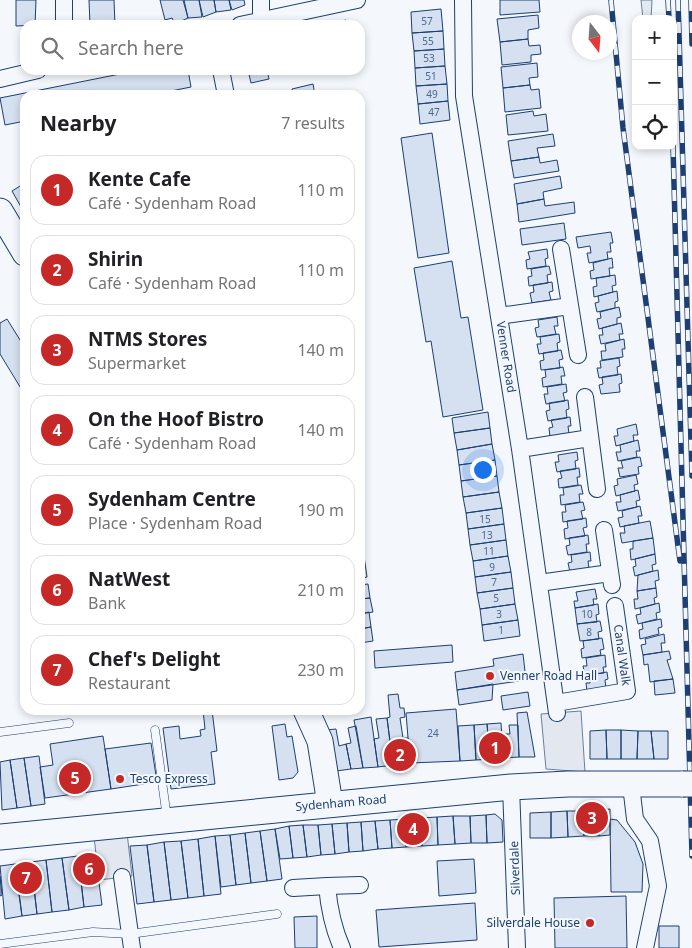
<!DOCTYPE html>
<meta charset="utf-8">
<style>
:root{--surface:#fff;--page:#f2f2f2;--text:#202124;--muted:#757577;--line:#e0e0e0;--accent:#c62828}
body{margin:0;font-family:"Noto Sans",sans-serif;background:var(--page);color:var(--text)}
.controls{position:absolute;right:15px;top:15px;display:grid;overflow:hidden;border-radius:10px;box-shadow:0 2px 8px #0003}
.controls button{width:45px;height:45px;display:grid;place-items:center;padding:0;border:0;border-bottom:1px solid var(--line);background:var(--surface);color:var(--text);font:25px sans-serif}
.compass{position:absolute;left:572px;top:15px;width:45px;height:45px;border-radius:50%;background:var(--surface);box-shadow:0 2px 8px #0003;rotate:163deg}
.you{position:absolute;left:482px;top:469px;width:18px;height:18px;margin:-12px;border:4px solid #fff;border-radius:50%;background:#1a73e8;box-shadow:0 0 0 8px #1a73e833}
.badge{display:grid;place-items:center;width:32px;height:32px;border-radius:50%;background:var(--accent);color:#fff;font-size:16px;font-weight:700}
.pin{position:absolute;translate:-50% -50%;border:2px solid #fff;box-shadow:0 1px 5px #0006}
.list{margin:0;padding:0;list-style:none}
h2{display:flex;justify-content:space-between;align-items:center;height:65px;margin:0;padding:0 20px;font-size:21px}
h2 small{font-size:16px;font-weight:400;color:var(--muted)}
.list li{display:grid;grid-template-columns:32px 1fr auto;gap:15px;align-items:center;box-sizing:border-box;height:70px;margin:0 10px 10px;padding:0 10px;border:1px solid var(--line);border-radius:15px}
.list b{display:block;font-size:19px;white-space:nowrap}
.list p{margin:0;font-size:16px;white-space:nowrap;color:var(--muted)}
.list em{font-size:16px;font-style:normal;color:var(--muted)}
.icon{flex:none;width:28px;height:28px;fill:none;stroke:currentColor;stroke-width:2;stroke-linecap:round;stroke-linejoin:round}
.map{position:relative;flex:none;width:692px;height:948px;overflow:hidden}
.search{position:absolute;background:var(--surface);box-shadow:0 2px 8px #0003;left:20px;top:20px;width:345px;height:55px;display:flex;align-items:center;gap:12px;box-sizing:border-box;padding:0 18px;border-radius:15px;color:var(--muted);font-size:19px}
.panel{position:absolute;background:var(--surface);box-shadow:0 2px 8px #0003;left:20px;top:90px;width:345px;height:625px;border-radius:15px}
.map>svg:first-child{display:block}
.green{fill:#e3e9f0;stroke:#687fa3}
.parking{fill:#e3e8f0;stroke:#687fa3}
.building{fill:#d5e0f0;stroke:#1d3f73}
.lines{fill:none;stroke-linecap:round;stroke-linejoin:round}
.lane-casing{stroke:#1d3f73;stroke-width:9}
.street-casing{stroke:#1d3f73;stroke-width:18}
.primary-casing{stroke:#1d3f73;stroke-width:27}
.lane{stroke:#f4f7fb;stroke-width:8}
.street{stroke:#f4f7fb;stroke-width:16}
.primary{stroke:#f4f7fb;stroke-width:25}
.rail-casing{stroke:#1d3f73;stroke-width:5.5}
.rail{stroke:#f4f7fb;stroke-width:4;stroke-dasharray:11;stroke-linecap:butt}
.primary-bridge-casing{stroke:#1d3f73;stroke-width:27;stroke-linecap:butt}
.primary-bridge{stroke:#f4f7fb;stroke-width:25}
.poi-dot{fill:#c62828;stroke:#f4f7fb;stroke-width:2}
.labels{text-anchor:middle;stroke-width:4;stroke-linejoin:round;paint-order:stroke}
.number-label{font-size:10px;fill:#4b6792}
.street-label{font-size:12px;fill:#1d3f73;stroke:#f4f7fb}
.poi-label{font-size:12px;fill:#1d3f73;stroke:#f4f7fb;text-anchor:start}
</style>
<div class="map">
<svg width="692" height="948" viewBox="0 0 692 948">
<rect width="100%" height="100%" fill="#f4f7fb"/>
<path class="green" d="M641 0H652L651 19H643Z"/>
<path class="parking" d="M581 711 585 772 546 769 541 714Z
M126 824 132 876 99 880 93 828Z"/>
<path class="building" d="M16 0H36L35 25 16 26Z
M89 0H114L115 25H90Z
M160 0H183L188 18 175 24 172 18 165 20Z
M184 0H199L202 17 188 18Z
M199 0H214L216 12 203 17Z
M214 0H229L231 10 216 12Z
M229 0H244L245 5 232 10Z
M500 0H539L540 12 500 15Z
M441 9 443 31 412 33 411 12Z
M538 15 539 28 528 30V39L500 42 497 19Z
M346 20 347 25H325Z
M443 31 444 49 414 51 412 33Z
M528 39 529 46 540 45 541 54 531 55V62L502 65 500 42Z
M444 49 445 66 415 68 414 51Z
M537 63 538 77 529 78 530 85 503 88 501 67Z
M445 66 447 84 416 86 415 68Z
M140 70H188L191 87 151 95H25V121L5 125 0 98Z
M248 70H267L269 79 251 83Z
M313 84 315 95H293L292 89Z
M447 84 448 101 418 104 416 86Z
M530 85 531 90 539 89 541 108 505 112 503 88Z
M448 101 450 120 420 124 418 104Z
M533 111 534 116 546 114 548 131 508 135 506 115Z
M432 133 449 253 418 258 401 138Z
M553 134 555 146 537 148 539 157 511 161 508 141Z
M539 157 540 163 557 160 559 171 514 178 511 161Z
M560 176 562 188 543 192 544 199 517 204 514 184Z
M25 183V214L12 191Z
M544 199 545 206 574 202 575 213 519 222 517 204Z
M564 223 566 239 522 245 520 229Z
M611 232 613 243H610L611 252H607L608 259 589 263 587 253H591L590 246 578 248 576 237Z
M547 249 548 258 545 259 546 266 527 269 526 260 530 259 528 252Z
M612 258 613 268H609L610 276 591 279 590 271 594 270 593 263Z
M452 261 461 318 468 317 483 410 443 417 431 341 426 342 414 268Z
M549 266 551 274 547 275 548 283 529 286 528 277 532 276 531 269Z
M615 275 616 285 612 286 613 292 594 297 593 287 597 286 596 278Z
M552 282 553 291 549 292 551 300 532 303 530 293 534 292 533 285Z
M617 291 618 301 615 302V308L597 312 595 303 599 302 598 296Z
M619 307 621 317 617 318V324L599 329 597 319 601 318 600 312Z
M557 317 558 326H554L556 334 537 337 535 328 539 327 538 320Z
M7 319 25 348V395L0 354V323Z
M621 323 623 334H619L620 340 601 344 599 335H603L602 328Z
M559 334 560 342 557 343 558 351 539 354 537 344H541L540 337Z
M624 339 625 349H622L623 357 602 360 601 351H606L605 344Z
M561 350 563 359 559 360 560 368 541 370 540 361 544 360 543 353Z
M619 358 620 366 617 367 618 375 599 378 597 368H601L600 361Z
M563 367 565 376H561L562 384 543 387 542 378 546 377 545 370Z
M621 374 622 383 619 384 620 392 601 394 599 385 603 384 602 377Z
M566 384 567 392 563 393 565 401 546 404 544 394H548L547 387Z
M568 400 569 409 566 410 567 418 548 421 546 411 550 410 549 403Z
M488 412 490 428 454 433 452 418Z
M570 417 571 426H568L569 434 550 437 549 428 553 427 551 420Z
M636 424 638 435H633L634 441 616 446 614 436H618L617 429Z
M490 428 492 444 457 450 454 433Z
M638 440 640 451H636L637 457 618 461 616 452H621L620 445Z
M492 444 495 460 459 465 457 450Z
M577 452 578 460 575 461 576 469 557 472 555 462H559L558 455Z
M640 457 642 466 638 467 639 474 620 477 618 468H623L621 461Z
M495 460 497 476 461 481 459 465Z
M579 468 580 477H577L578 485 559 488 558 479 562 478 560 471Z
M636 475 638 484 634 485 635 491 616 496 614 486 618 485 617 479Z
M497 476 499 492 463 497 461 481Z
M581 485 583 494H579L580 502 561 505 560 495H564L563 488Z
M638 490 640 500 636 501 637 507 618 511 616 502H621L620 495Z
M499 492 502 508 466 513 463 497Z
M583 502 585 510 581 511 583 519 563 522 562 512H566L565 505Z
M640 506 642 516H638L639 523 620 527 618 518 623 517 622 511Z
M502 508 504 524 468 529 466 513Z
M586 518 587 527 583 528 585 536 565 539 564 529 568 528 567 521Z
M650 521 653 538 622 543 620 533H625L624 526Z
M504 524 506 540 470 545 468 529Z
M360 535 363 549H360Z
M588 535 589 544H586L587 552 568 555 566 546 570 545 569 538Z
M653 538 655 554 631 560 630 549H633V541Z
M506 540 508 556 473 561 470 545Z
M360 549H363L365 563 360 564Z
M590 552 591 561H588L589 569 570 572 568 563 572 562 571 555Z
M655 554 656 564 652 565 653 571 635 576 633 567 636 566 635 559Z
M508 556 511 572 475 577 473 561Z
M365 563 367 577 360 579V564Z
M658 570 659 580 655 581 656 588 637 591 638 575Z
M511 572 513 588 477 593 475 577Z
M368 584 370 598 360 599V585Z
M513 588 515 604 480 609 477 593Z
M656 588 657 597 654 598 655 604 635 609 634 599H638L637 591Z
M595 589 597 599H593L594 605 575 608 574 601H578L576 592Z
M370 598 373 612 360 614V599Z
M659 603 660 612 656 613 657 619 638 624 636 615 641 614 640 608Z
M515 604 518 620 482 625 480 609Z
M598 604 599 614 596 615 597 622 577 624 575 608Z
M369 612 371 627 360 629V614Z
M661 619 662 627 658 628 659 634 640 639 639 630 643 629 642 623Z
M518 620 520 636 484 641 482 625Z
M600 621 602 631 598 632 599 639 580 641 577 624Z
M371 627 373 641 360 643V629Z
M664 634 665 643H661L662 652 643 655 641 645 646 644 645 639Z
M602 638 604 649 600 650 601 655 582 658 581 649 584 648 583 641Z
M452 645 453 662 375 668 374 651Z
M669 651 671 659 667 660 673 679 650 682 648 664 644 665 643 655Z
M523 654 526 680 457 690 455 672 494 666 493 659Z
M605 655 606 667H603L604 673 585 675 583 666H587L586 658Z
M607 672 608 679 605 680 606 689 587 691 586 683H590L589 675Z
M673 679 675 693 655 695 654 681Z
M493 684 492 700 459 705 457 690Z
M528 692 530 706 503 710 501 696Z
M398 694 400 708H404L405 717 400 718 403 738H408L410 763 393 765 387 718 390 717 388 695Z
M456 709 460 761 410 763 406 713Z
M203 710H212L217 751 211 752 215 784 171 789 163 728 179 726 180 739 201 736 200 730 205 729Z
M527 712 535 757H519L517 713Z
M371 717 378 767 363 768 354 720Z
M387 718 393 765 378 767 374 739 379 738 376 719Z
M501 723 503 758 490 759 487 724Z
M285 724 287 737 292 736 298 772 293 778 279 780 272 726Z
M487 724 490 759 476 760 474 725Z
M474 725 476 760 460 761 458 726Z
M509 725H518L519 757 503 758 502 734H510Z
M356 726 363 768 351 769 346 744 351 743 348 728Z
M336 729 339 746 346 744 351 769 336 771 326 730Z
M606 730H621V759H607Z
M606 730 607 759H590V731Z
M621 730 638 731 637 759H621Z
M638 731H651L654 759H637Z
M651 731H668V759H654Z
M103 736 111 789 45 798 40 767 53 765 50 744Z
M151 743 157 782 111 789 105 749Z
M39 756 45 804 31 806 24 758Z
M24 758 31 806 17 808 10 760Z
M10 760 17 808 2 810 0 762Z
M610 809V835L599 836 598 810Z
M598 810 599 836H584L583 811Z
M567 811H583L584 836 568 837Z
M567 811 568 837 551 838V812Z
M551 812V838H530V813Z
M495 814 502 820 503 842 487 843 486 815Z
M486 815 487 843H471L470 816Z
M453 816 455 844 438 845 437 817Z
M453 816H470L471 843 455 844Z
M437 817 438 845 422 846 421 818Z
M421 818 422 846 406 847 405 819Z
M405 819 406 847 392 848 390 820Z
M610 819 617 820 635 842 643 864 642 892H611Z
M390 820 392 848 378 849 375 821Z
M375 821 378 849 363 851 361 822Z
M361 822 363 851 349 852 347 823Z
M347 823 349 852 335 854 332 824Z
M332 824 335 854 321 855 318 825Z
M303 825 307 857 293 858 289 826Z
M303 825H318L321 855 307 857Z
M289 826 293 858 280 859 275 829Z
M275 829 282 879 267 881 260 831Z
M260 831 267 881 251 883 245 833Z
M245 833 251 883 236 885 230 835Z
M230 835 236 885 221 887 215 836Z
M215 836 221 894 204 896 198 839Z
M198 839 204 896 188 898 181 841Z
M181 841 188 898 171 900 164 842Z
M164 842 171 900 154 902 147 845Z
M147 845 154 902 137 904 130 846Z
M95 853 102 905 84 907 78 856Z
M78 856 84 907 69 910 62 858Z
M62 858 69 910 52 912 46 860Z
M474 859 476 893 439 896 437 861Z
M46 860 52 912 37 914 31 862Z
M31 862 37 914 22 916 15 864Z
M15 864 22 916 5 919 0 866Z
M0 876 2 895 0 896Z
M626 896 627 948H555L554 898Z
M475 903 477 940 379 947 376 910Z
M317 916V948H295L294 917Z
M659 926H679V948H659Z"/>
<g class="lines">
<g class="lane-casing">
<path id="lane" d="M155 730 167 818
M0 732 69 723
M0 944 93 932 130 934 277 914"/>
</g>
<g class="street-casing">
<path id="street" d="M463 0 464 96 520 449 557 713
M261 20V0
M64 25V0
M240 25 357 0
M221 70 226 95
M0 79 38 70
M561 249 578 355
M499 316 570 306
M585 397 597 489
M520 449 590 438
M604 530 612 585
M539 583 610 573
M556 703 627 691 615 606
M631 785 635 819 650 841 658 886 645 948
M511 787 517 948
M122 877 132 948
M327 886 360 885
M293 888 327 886C329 908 333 928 342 948"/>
</g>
<g class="primary-casing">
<path id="primary" d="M0 211 25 253
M306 710 320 741 330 804
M0 837 511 787 568 784H683"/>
</g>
<use href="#lane" class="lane"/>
<use href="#street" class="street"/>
<use href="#primary" class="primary"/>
<g class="rail-casing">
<path id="rail" d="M611 0 623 128 680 561
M668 0 669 19
M678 0 692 476
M691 0 692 44
M673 146 692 856"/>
</g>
<use href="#rail" class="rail"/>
<g class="primary-bridge-casing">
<path id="primary-bridge" d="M683 784H692"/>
</g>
<use href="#primary-bridge" class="primary-bridge"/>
</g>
<g class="poi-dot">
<circle cx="490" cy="676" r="5"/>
<circle cx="120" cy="779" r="5"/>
<circle cx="590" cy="923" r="5"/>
</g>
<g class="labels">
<g class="number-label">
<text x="427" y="25">57</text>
<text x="428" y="45">55</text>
<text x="429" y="62">53</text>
<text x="431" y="80">51</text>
<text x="432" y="98">49</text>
<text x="434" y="116">47</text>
<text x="485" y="523">15</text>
<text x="487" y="539">13</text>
<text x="489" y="555">11</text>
<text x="492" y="571">9</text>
<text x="494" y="586">7</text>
<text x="496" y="602">5</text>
<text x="499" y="618">3</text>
<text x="587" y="618">10</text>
<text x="501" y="634">1</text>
<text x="589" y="636">8</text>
<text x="433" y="737">24</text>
</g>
<g class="street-label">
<text transform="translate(506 357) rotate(81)" y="4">Venner Road</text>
<text transform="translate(622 655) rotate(82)" y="4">Canal Walk</text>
<text transform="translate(341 803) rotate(-5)" y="4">Sydenham Road</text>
<text transform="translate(515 868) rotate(-92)" y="4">Silverdale</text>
</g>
<g class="poi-label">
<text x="500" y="680">Venner Road Hall</text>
<text x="130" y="783">Tesco Express</text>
<text x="580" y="927" text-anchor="end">Silverdale House</text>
</g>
</g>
</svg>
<div class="controls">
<button>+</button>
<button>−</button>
<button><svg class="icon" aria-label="locate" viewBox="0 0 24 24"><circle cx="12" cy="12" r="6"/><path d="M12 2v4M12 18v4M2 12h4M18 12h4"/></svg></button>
</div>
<svg class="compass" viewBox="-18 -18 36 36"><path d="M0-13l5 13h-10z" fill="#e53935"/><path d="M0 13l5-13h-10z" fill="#757577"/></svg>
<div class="you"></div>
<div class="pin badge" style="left:495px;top:748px">1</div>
<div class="pin badge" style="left:400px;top:755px">2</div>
<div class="pin badge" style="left:592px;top:818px">3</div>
<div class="pin badge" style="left:413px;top:829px">4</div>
<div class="pin badge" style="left:75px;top:778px">5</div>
<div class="pin badge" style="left:89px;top:869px">6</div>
<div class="pin badge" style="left:26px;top:878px">7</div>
<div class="search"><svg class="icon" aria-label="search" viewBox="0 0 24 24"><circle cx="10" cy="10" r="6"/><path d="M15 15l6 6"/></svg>Search here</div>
<section class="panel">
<h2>Nearby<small>7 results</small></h2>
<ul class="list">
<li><span class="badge">1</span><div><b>Kente Cafe</b><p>Café · Sydenham Road</p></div><em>110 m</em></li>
<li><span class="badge">2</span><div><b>Shirin</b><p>Café · Sydenham Road</p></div><em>110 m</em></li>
<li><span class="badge">3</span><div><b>NTMS Stores</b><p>Supermarket</p></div><em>140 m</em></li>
<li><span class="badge">4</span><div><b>On the Hoof Bistro</b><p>Café · Sydenham Road</p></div><em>140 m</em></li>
<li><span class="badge">5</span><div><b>Sydenham Centre</b><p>Place · Sydenham Road</p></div><em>190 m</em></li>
<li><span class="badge">6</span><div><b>NatWest</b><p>Bank</p></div><em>210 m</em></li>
<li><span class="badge">7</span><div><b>Chef's Delight</b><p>Restaurant</p></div><em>230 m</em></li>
</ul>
</section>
</div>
